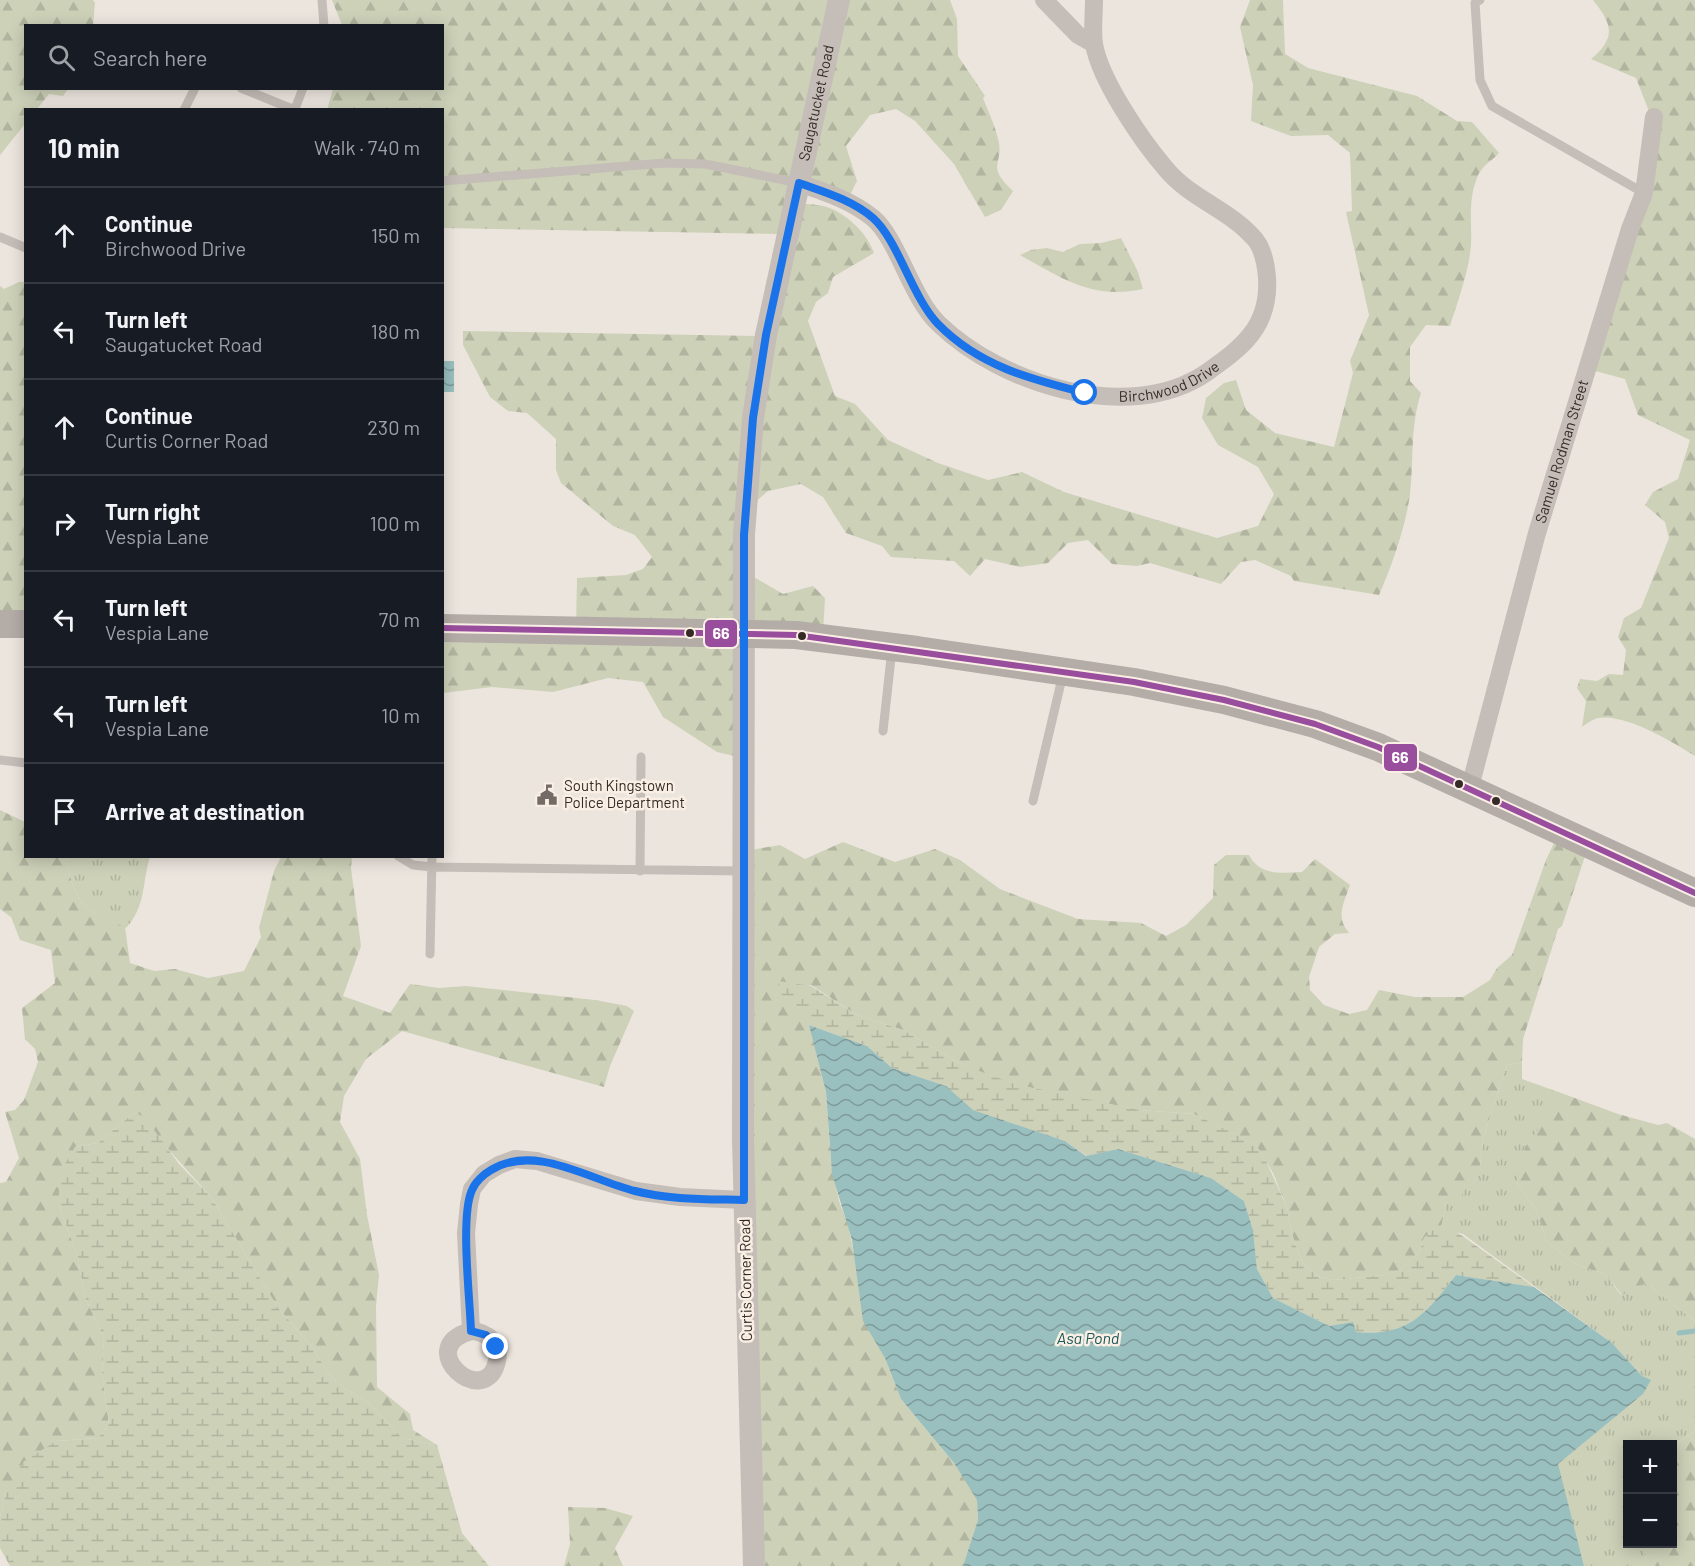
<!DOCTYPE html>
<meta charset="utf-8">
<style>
:root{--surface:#171b24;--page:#242831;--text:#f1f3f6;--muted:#9ea1a6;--line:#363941}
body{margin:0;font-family:Barlow,sans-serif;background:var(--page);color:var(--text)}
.controls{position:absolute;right:18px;bottom:18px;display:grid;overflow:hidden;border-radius:0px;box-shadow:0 3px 15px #0003}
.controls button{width:54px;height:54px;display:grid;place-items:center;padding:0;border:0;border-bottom:2px solid var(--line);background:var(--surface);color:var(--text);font:30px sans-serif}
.stop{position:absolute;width:18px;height:18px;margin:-14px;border:4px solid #1a73e8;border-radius:50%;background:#fff}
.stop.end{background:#1a73e8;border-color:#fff;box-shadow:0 2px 6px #0008}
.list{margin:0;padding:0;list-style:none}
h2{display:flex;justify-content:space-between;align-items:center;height:78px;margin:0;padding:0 24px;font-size:26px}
h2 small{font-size:20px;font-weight:400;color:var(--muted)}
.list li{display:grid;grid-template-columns:39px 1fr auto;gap:18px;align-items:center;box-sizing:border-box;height:96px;padding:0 24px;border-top:2px solid var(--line)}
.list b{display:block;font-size:22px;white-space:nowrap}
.list p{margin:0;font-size:20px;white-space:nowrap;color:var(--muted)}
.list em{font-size:20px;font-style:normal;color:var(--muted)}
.icon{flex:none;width:33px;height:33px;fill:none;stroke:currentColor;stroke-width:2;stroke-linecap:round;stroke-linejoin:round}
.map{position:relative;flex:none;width:1695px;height:1566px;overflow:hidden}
.search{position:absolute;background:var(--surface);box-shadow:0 3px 15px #0003;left:24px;top:24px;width:420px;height:66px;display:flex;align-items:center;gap:15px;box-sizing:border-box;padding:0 21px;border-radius:0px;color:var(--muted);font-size:22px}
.panel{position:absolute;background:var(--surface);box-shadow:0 3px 15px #0003;left:24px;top:108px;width:420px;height:750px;border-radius:0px}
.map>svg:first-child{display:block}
.grass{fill:url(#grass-tufts)}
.forest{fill:url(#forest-firs)}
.wetland{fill:url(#wetland-marsh)}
.water{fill:url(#water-waves)}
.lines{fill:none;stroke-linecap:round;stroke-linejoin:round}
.stream{stroke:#99bfbe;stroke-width:5}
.service{stroke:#c5bdb7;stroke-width:9}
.minor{stroke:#c5bdb7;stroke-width:18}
.tertiary{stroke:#c5bdb7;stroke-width:22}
.primary{stroke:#b3aca7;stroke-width:28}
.bus-1-casing{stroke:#faefe4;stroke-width:10}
.bus-1{stroke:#994d9d;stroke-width:6}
.route{stroke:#1a73e8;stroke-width:8}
.bus-dot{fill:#352a26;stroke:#faefe4;stroke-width:2}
.labels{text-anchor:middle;stroke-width:5;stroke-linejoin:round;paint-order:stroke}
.street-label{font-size:15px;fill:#352a26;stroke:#faefe4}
.poi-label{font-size:15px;fill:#352a26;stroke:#faefe4;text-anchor:start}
.water-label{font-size:16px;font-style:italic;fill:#1a5658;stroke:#faefe4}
.line-badge{stroke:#faefe4;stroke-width:2}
.badge-label{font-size:16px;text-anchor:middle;font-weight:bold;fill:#fff}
</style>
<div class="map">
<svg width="1695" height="1566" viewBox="0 0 1695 1566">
<defs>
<pattern id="grass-tufts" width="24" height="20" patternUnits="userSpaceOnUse" patternTransform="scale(1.5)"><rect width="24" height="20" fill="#cdd1b8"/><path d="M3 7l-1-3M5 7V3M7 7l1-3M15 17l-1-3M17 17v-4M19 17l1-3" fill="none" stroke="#b1b49e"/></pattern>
<pattern id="forest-firs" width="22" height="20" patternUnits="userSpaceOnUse" patternTransform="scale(1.5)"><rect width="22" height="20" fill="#cdd1b8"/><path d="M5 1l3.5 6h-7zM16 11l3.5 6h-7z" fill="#b1b49e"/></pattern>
<pattern id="wetland-marsh" width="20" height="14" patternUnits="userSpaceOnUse" patternTransform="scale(1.5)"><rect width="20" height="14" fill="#cdd1b8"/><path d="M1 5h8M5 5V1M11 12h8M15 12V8" fill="none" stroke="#b1b49e"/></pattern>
<pattern id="water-waves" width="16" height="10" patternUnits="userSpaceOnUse" patternTransform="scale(1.5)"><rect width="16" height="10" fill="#99bfbe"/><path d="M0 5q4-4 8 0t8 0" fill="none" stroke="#7e9b9a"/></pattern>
</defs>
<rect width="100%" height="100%" fill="#ece5de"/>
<path class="grass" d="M65 857H150C142 882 146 907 126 928 80 908 77 905 65 857Z
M1522 1062V1079L1564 1094 1517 1183 1536 1210 1547 1242 1577 1265 1605 1274 1621 1295 1646 1283 1695 1321V1431L1673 1447 1672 1444H1628V1544H1645L1646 1566H1584L1557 1464 1643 1394 1642 1376 1612 1343 1463 1234 1441 1228 1446 1203 1480 1165 1484 1135 1507 1065Z"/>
<path class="forest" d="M0 0H93L95 3 93 25 26 26V88L68 89 63 96 49 94 37 109 26 110 25 124 0 155Z
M332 0H950L957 19 958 56 985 96 983 98C988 111 995 125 998 139 1005 165 984 164 1013 191L1001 210 985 217 954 164 915 121 896 109 870 115 846 146 857 181 849 197 798 176 794 203C805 204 821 204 832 209 850 217 868 235 874 253L833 277 828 293 816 302 808 321 835 396 855 404 888 440 938 463 988 480 1022 472 1064 492 1217 538 1258 526 1274 494 1258 467 1218 445 1202 418 1206 398 1224 383 1236 380 1246 410 1275 433 1334 447 1353 373 1350 361 1369 315 1346 212 1352 211 1350 153 1328 135 1291 136 1251 121 1253 85 1240 27 1250 0H1283L1285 54 1308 68 1417 96 1457 121 1472 122 1499 153C1490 163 1481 165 1476 181 1468 202 1472 224 1471 245 1469 272 1458 300 1450 326L1426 325 1410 347V381L1421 393C1410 427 1414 459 1410 494 1406 525 1392 566 1379 595L1294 581 1291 576 1255 560 1241 562 1221 584 1150 563 1137 566 1112 564 1088 540 1068 543 1048 563 1020 567 985 559 970 576 954 561 891 557 882 546 846 533 823 497 801 484 768 491 744 512 742 570 783 594 813 586 825 598 823 633 750 632 739 757 717 752 663 717 643 682 608 678 553 692 492 687 443 693V628H576L577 578 626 575 643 569 652 557 635 535 613 526 561 483 556 470V439L527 413 508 411 490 397 463 345V331L759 336 780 234 443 228 442 110H327L333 89 442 88V26L342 25Z
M1593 0H1695V756C1673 742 1625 713 1598 718 1593 719 1586 724 1582 727L1586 701 1577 688 1580 679 1597 681 1609 674 1623 675 1626 650 1618 637 1624 618 1641 608 1669 538 1665 522 1645 505 1653 492 1678 479 1690 440 1638 415 1625 379 1588 369 1643 187 1650 114 1636 78 1591 59C1617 37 1612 24 1593 0Z
M1121 238 1138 272 1143 289C1093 300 1063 279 1020 255L1031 250 1047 248 1063 252 1080 244 1101 243Z
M19 282H25V620H0V286L4 289Z
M0 810 25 822 26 856 65 857C77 904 79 908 125 927L130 963 154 971 175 969 208 978 244 971 261 937 259 928 274 871 281 857H352L351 868 361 946 343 996 390 1013 410 984 439 988 466 986 595 1000 627 1006 634 1011 610 1066 604 1087 402 1031 366 1059 344 1096 340 1122 360 1159 367 1215 379 1275 376 1306 377 1387 410 1414 413 1430 437 1445 402 1438 368 1402 344 1388 329 1375 313 1348 278 1308 211 1197 135 1112 98 1143 75 1147 59 1206 78 1257 84 1295 104 1338 102 1375 109 1424 98 1438 56 1441 6 1492 0 1517V1183L6 1182 19 1158 5 1112 15 1110 24 1100 38 1062 35 1049 25 1039 22 1008 55 983 51 950 20 940 11 917 0 909Z
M1560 830 1589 844 1562 926 1558 929 1523 1039 1522 1062 1507 1065 1484 1135 1480 1165 1458 1201 1446 1203 1441 1228H1435L1424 1238 1420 1251 1400 1270 1385 1275 1333 1280 1320 1277 1308 1269 1301 1260 1292 1234 1287 1207 1273 1173 1256 1145 1194 1114 1140 1110 1048 1093 1001 1080 963 1065 903 1030 857 1015 811 985 780 994 794 1002 807 1018 812 1035 826 1092 831 1163 839 1201 848 1225 854 1253 885 1358 901 1399 954 1463 977 1499 978 1521 963 1566H746L745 851 780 845 805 859 843 842 895 862 935 849 960 860 1000 889 1078 919 1141 923 1166 936 1186 925 1213 898 1214 865 1226 855H1249C1260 876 1281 873 1302 872L1315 859 1350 885C1344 903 1335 917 1349 933L1335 934 1319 947 1309 977 1310 990 1324 1005 1349 1014 1367 1010 1379 990 1415 997H1463L1490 980 1497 968 1512 955 1546 860Z
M1564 1094 1618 1114 1658 1125 1667 1123 1695 1139V1321L1646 1283 1622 1295 1605 1274 1577 1265 1547 1242 1536 1210 1517 1183 1525 1147Z
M1695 1431V1566H1646L1645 1544H1672L1673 1447Z
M568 1507 605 1508 633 1516 615 1548 623 1566H564L570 1544Z"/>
<path class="wetland" d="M779 981 811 986 857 1015 903 1030 963 1065 1015 1084 1140 1110 1194 1114 1241 1137 1256 1145 1266 1161 1287 1207 1292 1234 1301 1260 1308 1269 1320 1277 1333 1280 1385 1275 1400 1270 1420 1251 1424 1238 1435 1228 1450 1227 1534 1287 1456 1275C1426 1313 1409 1337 1356 1332L1353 1323 1329 1326 1273 1298 1257 1269 1253 1230 1244 1201 1211 1178 1118 1149 1087 1156 1065 1141 972 1110 946 1086 892 1068 867 1046 809 1025C804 1010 793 1002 780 994Z
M135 1112 145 1118 179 1164 211 1197 278 1308 313 1348 329 1375 344 1388 368 1402 402 1438 437 1445 462 1533 489 1566H10L0 1548V1517L6 1492 23 1462 56 1441 98 1438 109 1424 102 1375 104 1338 84 1295 78 1257 59 1206V1174L75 1147 98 1143Z"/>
<path class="water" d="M443 361H454V392H443Z
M809 1025 867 1046 892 1068 946 1086 973 1110 1065 1141 1086 1156 1118 1149 1211 1178 1244 1201 1253 1230 1257 1269 1273 1298 1329 1326 1353 1322 1356 1332C1409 1337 1426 1313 1456 1275L1534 1287 1612 1343 1642 1376 1651 1380 1643 1394 1558 1464 1584 1566H963L978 1520 977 1500 954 1463 901 1399 885 1358 863 1321 852 1240 832 1174 826 1092Z"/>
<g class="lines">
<path class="stream" d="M1679 1333 1695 1331"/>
<path class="service" d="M322 0 324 26
M1480 0 1475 3 1480 80 1492 106 1644 193
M241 88 295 110
M295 109 303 88
M184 110 195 88
M442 181 664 163 705 164 799 183
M0 237 26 248
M883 731 892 649
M0 760 26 763
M1033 801 1063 674
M398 856 413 865 432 867 742 871
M640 871 641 757
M430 954 432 856"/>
<g class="minor">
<path d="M1044 0 1078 35 1094 44"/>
<path id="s1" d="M799 183C825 192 851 200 873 218 898 239 911 298 939 324 1001 384 1129 425 1206 373 1243 347 1270 326 1267 278 1266 265 1263 247 1253 237 1228 209 1190 198 1166 169 1142 141 1100 80 1094 44 1092 30 1094 14 1094 0"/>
<path id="s2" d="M1470 787 1537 533 1630 229 1644 193 1654 117"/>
<path d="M471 1331C487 1332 501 1343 497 1361 486 1412 411 1348 471 1331L466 1233 469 1204 472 1189 484 1174 499 1165 515 1159 537 1161 636 1191 680 1197 744 1200"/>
</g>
<path class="tertiary" id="s3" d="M754 1566 743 1139 744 535 753 418 766 335 839 0"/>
<path class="primary" d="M0 624H26
M442 628 796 635 917 650 1134 682 1224 700 1315 724 1378 747 1695 893"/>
<g class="bus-1-casing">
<path id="bus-1" d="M442 628 796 635 1134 682 1224 700 1315 724 1378 747 1695 893"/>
</g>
<use href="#bus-1" class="bus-1"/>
</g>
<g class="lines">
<path class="route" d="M496 1347 486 1335 471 1331C470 1299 460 1216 472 1190 475 1182 484 1174 491 1170 535 1143 590 1180 635 1191 670 1200 709 1199 744 1200V535L753 418 766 335 799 183C824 192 852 200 873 218 898 240 912 297 938 324 979 366 1030 379 1085 393"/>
</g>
<defs>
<g id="civic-bare" transform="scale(1.62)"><path d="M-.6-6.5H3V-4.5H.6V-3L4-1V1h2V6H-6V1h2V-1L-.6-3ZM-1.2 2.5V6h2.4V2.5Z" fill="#756b66" stroke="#faefe4" stroke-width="2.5" paint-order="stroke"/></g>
</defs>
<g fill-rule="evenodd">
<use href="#civic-bare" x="547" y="795"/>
</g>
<g class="bus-dot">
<circle cx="690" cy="633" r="5"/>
<circle cx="802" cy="636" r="5"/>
<circle cx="1459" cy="784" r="5"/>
<circle cx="1496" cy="801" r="5"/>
</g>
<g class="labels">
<g class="street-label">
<text dy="5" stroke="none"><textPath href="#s3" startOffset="1470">Saugatucket Road</textPath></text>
<text dy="5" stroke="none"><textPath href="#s1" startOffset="459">Birchwood Drive</textPath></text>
<text dy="5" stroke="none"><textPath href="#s2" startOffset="348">Samuel Rodman Street</textPath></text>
<text transform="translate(746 1280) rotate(-91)" y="5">Curtis Corner Road</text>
</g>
<g class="poi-label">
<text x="564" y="791">South Kingstown<tspan x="564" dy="17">Police Department</tspan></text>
</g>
<g class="water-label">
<text x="1088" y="1344">Asa Pond</text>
</g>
</g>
<g class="line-badge">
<rect x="704" y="619" width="34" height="29" rx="6" fill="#994d9d"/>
<rect x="1383" y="743" width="35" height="29" rx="6" fill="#994d9d"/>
</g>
<g class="badge-label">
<text x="721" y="639">66</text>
<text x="1400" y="763">66</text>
</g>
</svg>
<div class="controls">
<button>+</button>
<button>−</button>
</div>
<div class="stop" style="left:1085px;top:393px"></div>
<div class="stop end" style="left:496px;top:1347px"></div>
<div class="search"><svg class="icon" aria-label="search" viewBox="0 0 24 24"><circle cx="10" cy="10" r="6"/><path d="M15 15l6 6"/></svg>Search here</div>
<section class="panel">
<h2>10 min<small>Walk · 740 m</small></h2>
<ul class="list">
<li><svg class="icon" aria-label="ahead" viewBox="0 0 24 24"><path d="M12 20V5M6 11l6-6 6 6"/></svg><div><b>Continue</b><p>Birchwood Drive</p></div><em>150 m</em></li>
<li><svg class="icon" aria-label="left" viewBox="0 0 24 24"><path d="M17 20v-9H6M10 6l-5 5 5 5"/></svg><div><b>Turn left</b><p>Saugatucket Road</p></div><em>180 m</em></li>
<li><svg class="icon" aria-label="ahead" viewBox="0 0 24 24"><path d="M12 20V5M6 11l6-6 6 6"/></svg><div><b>Continue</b><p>Curtis Corner Road</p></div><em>230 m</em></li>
<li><svg class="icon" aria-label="right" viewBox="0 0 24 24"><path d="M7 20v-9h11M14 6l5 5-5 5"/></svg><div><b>Turn right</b><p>Vespia Lane</p></div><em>100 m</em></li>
<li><svg class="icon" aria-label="left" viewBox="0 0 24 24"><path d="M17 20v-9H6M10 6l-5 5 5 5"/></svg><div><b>Turn left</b><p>Vespia Lane</p></div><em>70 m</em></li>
<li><svg class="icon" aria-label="left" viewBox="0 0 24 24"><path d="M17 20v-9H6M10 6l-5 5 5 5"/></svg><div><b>Turn left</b><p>Vespia Lane</p></div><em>10 m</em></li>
<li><svg class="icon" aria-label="arrive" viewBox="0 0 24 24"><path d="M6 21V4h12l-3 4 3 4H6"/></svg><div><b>Arrive at destination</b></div></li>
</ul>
</section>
</div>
